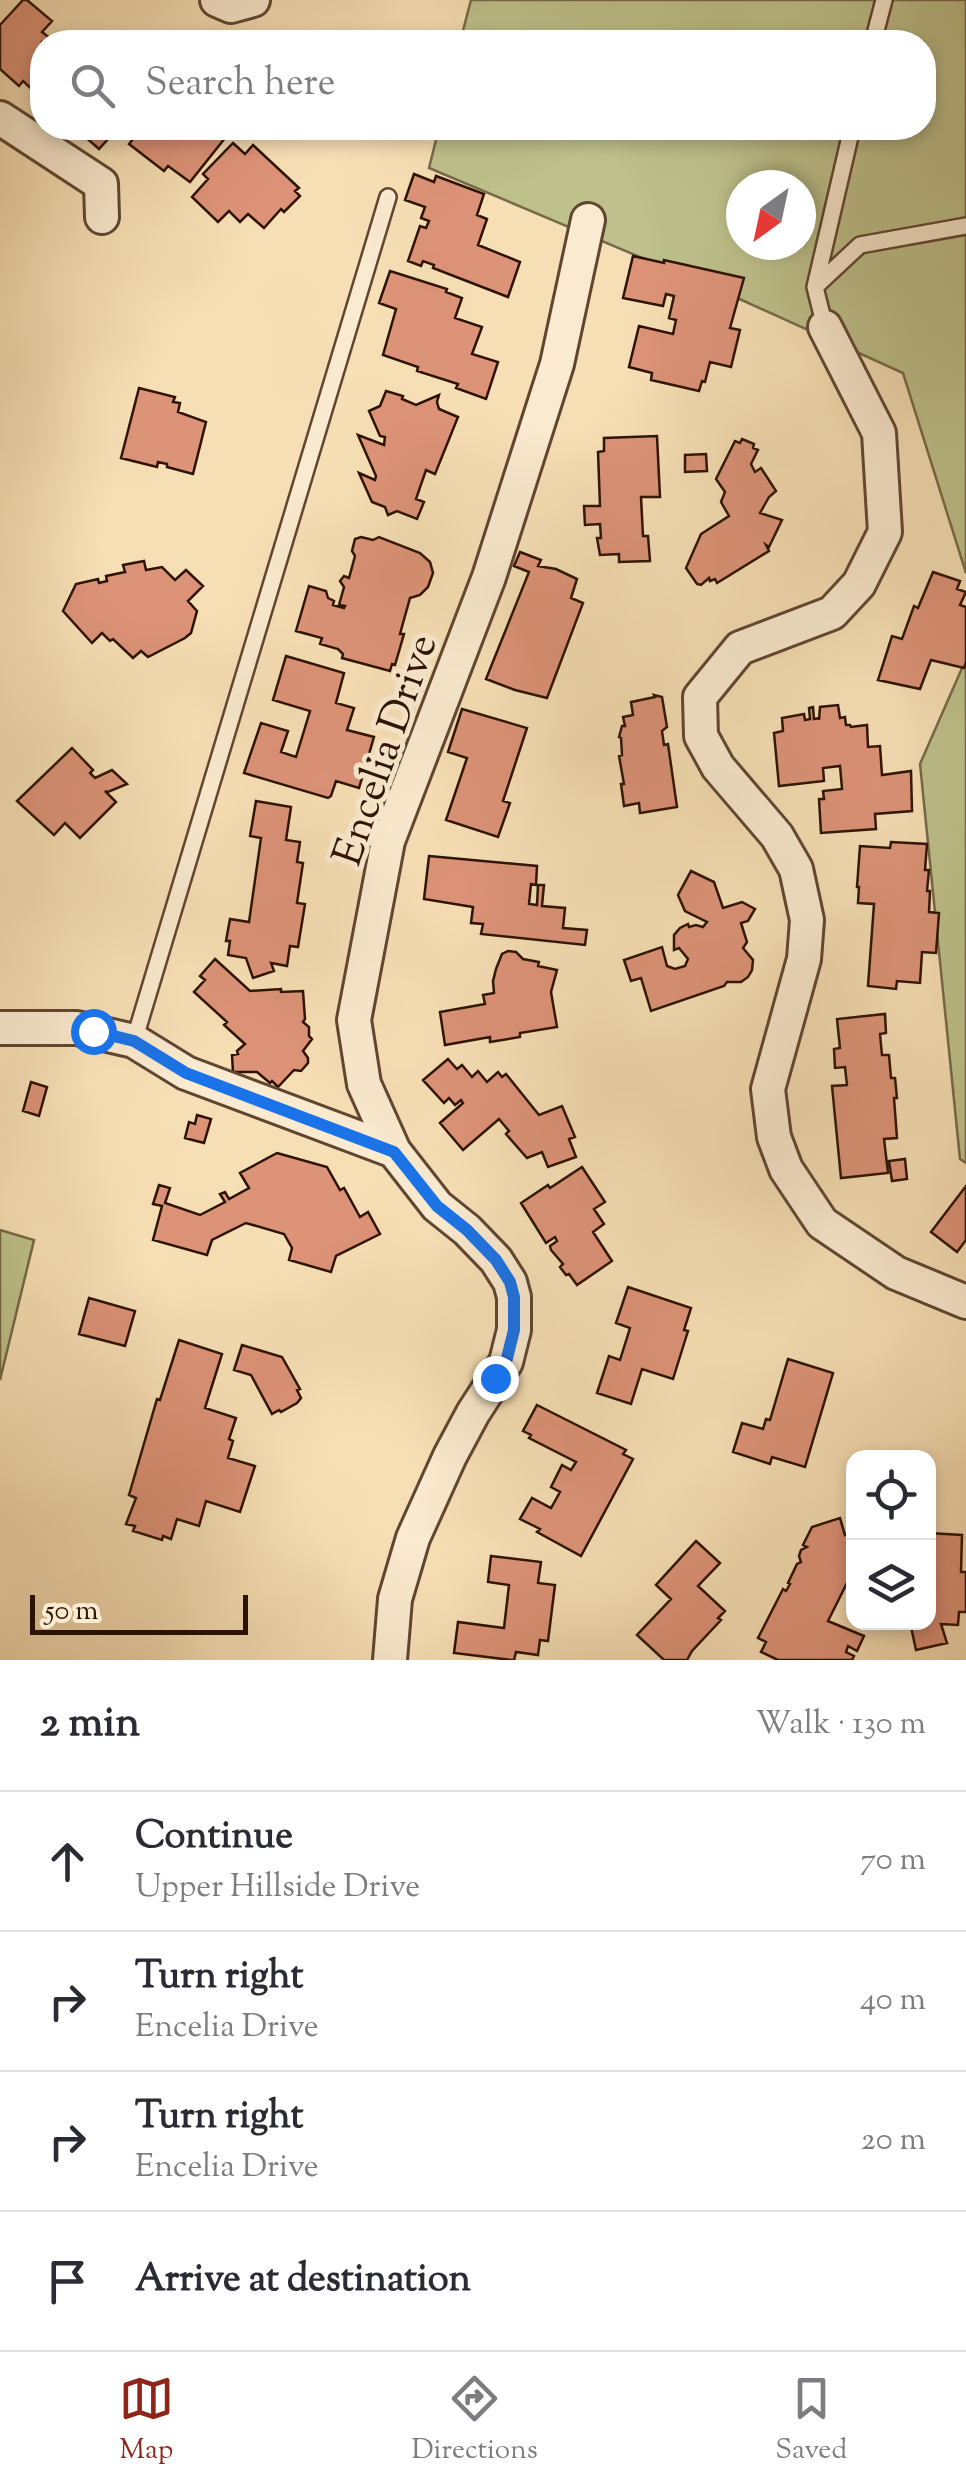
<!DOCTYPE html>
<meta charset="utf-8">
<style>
:root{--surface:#fff;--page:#f2f2f3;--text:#2b2b33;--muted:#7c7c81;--line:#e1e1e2;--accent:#8f2418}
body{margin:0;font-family:"Sorts Mill Goudy",serif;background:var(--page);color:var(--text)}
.controls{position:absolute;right:30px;bottom:30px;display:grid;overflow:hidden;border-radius:20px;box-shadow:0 5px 15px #0003}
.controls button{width:90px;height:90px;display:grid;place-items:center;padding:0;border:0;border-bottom:2px solid var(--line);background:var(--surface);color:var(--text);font:50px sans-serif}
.compass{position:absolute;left:726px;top:170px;width:90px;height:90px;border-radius:50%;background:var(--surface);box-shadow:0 5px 15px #0003;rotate:213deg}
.scale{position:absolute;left:30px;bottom:25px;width:218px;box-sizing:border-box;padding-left:10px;border:5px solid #2d1305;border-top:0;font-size:28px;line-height:35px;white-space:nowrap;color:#2d1305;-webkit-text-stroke:8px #faeacf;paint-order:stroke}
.stop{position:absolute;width:30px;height:30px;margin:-22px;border:8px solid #1a73e8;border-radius:50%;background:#fff}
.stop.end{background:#1a73e8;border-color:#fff;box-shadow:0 2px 10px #0008}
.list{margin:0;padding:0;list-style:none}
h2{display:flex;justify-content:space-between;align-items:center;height:130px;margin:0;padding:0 40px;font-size:42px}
h2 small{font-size:32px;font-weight:400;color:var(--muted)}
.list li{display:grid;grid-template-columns:65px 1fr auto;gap:30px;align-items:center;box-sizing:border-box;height:140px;padding:0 40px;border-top:2px solid var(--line)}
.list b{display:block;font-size:38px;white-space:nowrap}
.list p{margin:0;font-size:32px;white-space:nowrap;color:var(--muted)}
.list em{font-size:32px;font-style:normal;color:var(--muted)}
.icon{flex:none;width:55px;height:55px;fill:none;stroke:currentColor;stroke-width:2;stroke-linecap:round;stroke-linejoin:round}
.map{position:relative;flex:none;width:966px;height:1660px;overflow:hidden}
.search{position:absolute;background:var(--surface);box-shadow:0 5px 15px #0003;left:30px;right:30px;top:30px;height:110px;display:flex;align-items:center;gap:25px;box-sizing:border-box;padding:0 35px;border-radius:40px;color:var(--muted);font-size:38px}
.sheet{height:690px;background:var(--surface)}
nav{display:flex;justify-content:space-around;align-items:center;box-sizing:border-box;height:140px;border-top:2px solid var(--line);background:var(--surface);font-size:28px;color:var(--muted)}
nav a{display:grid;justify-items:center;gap:5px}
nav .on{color:var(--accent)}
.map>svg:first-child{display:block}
.green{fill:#bec18c;stroke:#766a48;stroke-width:2.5;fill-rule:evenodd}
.building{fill:#dd9378;stroke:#2d1305;stroke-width:2.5}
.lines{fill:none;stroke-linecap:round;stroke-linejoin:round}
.lane-casing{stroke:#604631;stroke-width:20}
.street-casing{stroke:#604631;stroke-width:38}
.lane{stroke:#faeacf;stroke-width:15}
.street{stroke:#faeacf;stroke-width:32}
.route{stroke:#1a73e8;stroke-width:12}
.labels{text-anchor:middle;stroke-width:10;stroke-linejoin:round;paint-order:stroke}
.street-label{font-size:42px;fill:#2d1305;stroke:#faeacf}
</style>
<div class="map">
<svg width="966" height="1660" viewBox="0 0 966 1660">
<rect width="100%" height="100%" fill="#f7dfb5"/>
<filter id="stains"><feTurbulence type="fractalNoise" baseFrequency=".002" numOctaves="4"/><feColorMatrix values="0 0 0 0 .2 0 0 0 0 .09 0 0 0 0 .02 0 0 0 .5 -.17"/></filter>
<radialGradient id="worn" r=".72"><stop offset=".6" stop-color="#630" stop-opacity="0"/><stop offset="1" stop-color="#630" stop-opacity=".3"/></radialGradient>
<path class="green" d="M471 0H966V573L903 373 744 301 429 168 439 128H924V42H460ZM741 185H801V245H741Z
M966 659V1163L960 1159 920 764Z
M0 1230 34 1240 0 1380Z"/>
<path class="building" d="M23 0H27L52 21 42 32 55 42H42V86L36 93 23 81 19 86 0 69V25Z
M75 128H118L99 149Z
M142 128H233L190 182 168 166 164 171 129 144Z
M233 143 245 154 253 145 299 188 295 191 300 196 284 212 281 209 264 228 248 214 240 222 229 211 218 222 192 197 208 179 203 174Z
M414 174 434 182 436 176 484 194 477 215 487 219 478 245 520 262 508 297 433 268 434 265 423 261 421 266 408 261 420 226 426 228 429 221 421 218 425 207 405 200Z
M633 256 664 263V260L744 278 730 328 740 330 731 367 710 362 705 382 702 381 699 391 651 380 652 373 629 367 639 326 673 334 676 320 669 318 674 296 666 294 663 306 623 298Z
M390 271 447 289 446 292 462 298 455 318 482 327 472 354 498 362 486 399 456 388 458 384 417 371 418 367 383 355 396 309 379 303Z
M139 388 175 397 173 402 180 403 178 412 206 422 193 474 167 467V464L158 462 157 467 121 458Z
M386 391 403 396 402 399 416 405 439 395 437 402 439 409 458 417 435 474 426 470 416 499 424 502 417 519 397 511 388 515 385 507 372 502 359 473 375 480 376 476 358 435 384 445 385 437 380 436 369 411 380 406Z
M657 436 660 497H641L643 536H648L650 561 619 562V554L600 555 597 538H601L600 524 585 525 584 506H600L598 452 604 451V438Z
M742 439 754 444 753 448 758 450 751 464 755 472 761 468 776 491 769 497 760 513 782 520 769 547 766 545 769 551 717 583 715 579 710 581 709 578 701 585 697 584 686 568 701 534 729 516 721 502 725 492 716 479 735 441 740 443Z
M706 454 707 471 685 472V455Z
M361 537 373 540 379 537 420 553 430 562 433 573 428 587 420 595 410 598 400 634H404L395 665 392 664 390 671 342 658 343 654 338 649 320 644 322 638 296 631 309 586 326 591 328 598 334 601 333 605 344 608 345 606 339 605 344 587 340 581 344 576 349 578 355 556 352 551 355 539Z
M520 552 541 560 538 566 556 569 577 579 571 598 583 603 547 698 515 690 486 679 529 572 514 566Z
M144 561 146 570 162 567 175 580 186 570 203 586 188 601 197 611 191 633 185 638 148 657 141 651 133 658 113 639 110 641 102 633 92 643 63 611 76 584 98 579 99 583 107 581 106 576 125 572 123 565Z
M933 572 960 581 957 589 966 592 960 605 966 607V662L964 668 931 660 920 689 878 680 892 636 902 639 914 606 918 608Z
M286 656 344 673 336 703 354 708 347 730 374 737 359 788 336 781 331 796 328 798 244 773 261 723 288 731 281 752 296 757 310 711 273 700Z
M654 695 662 697 667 727 662 731 664 745 668 744 677 807 640 813 639 803 624 806 621 784H624L619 756 622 755 621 738 619 737 622 726H625L623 717 633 715 631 702 655 697Z
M838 705 840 718 845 717 846 725H850L851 727 867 725 868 747 880 746 882 775 911 771 912 811 875 814 876 829 821 833 819 799H824L823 791 842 789 840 766 823 768 824 781 779 786 774 733 783 731 782 718 804 714 805 720 810 719 809 708 813 707 814 719 819 718V720L820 707Z
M462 709 527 728 503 801 510 803 498 837 446 820 467 758 448 752Z
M72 748 93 770 90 773 95 778 112 770 127 784 108 792 105 791 116 802 80 838 65 823 54 835 17 801Z
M256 801 291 807 286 840 300 842 297 862 303 863 297 903 305 904 298 947 290 946 287 966 271 963 274 971 253 978 246 958 228 955 230 941H226L230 919 249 922 261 838 250 836Z
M891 842 927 844 925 870H929L927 891H930L929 912 939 913 936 953 922 952 920 983 897 981 896 989 868 986 874 904 858 903 859 887H857L860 846 890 848Z
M429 856 537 866 536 885 531 884 529 904 537 905 538 885H544L542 906 565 908 563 928 587 930 585 945 481 934 483 924 471 923 473 907 424 899Z
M691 871 714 882 723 908 742 902 755 909 748 921 741 923 747 942 743 948 753 960 752 970 748 977 741 982H727L724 986 651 1011 641 978 631 981 624 960 662 947 667 966 675 969 685 966 688 959 679 948 674 950V935L680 928 688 924 689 927 696 925 703 927 707 922 685 911 678 895Z
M508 951 516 952 523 959 539 962 538 966 557 970 551 992 557 1027 520 1033V1037L490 1042V1037L445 1045 440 1012 485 1004 483 995 494 993 493 981 496 969 502 954Z
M215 959 250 991 281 989V992L303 991 305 1019 303 1022 309 1027V1036L312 1039 303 1051 308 1058V1063L301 1071 294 1070 278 1087 272 1081 270 1083 257 1072H233L232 1055 238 1054 237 1051 245 1044 224 1025 227 1022 194 992 205 980 200 976Z
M885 1014 886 1033 880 1034 882 1055H889L891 1078H895L897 1098H894L897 1138 884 1139 888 1173 841 1178 832 1086 847 1085 845 1067 835 1068 834 1049 840 1048 837 1019Z
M448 1059 457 1069 462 1065 472 1077 478 1071 487 1082 498 1072 502 1077 506 1074 539 1115 562 1106 575 1137 569 1139 576 1157 548 1167 542 1152 527 1158 506 1134 509 1131 499 1119 463 1150 440 1123 463 1103 461 1100 455 1105 449 1098 444 1103 423 1080Z
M31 1082 47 1087 39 1116 23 1111Z
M197 1115 211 1119 204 1143 185 1138 189 1122 195 1124Z
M277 1153 327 1167 340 1190 344 1188 360 1217 368 1212 380 1234 336 1256 331 1272 289 1260 292 1248 284 1234 246 1223 212 1240 207 1255 153 1240 162 1206 153 1204 159 1185 170 1188 165 1203 200 1215 225 1202 220 1194 225 1192 229 1199 249 1188 240 1173Z
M905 1159 907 1179 892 1181 889 1161Z
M582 1167 605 1202 594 1209 604 1224 593 1232 612 1261 577 1285 569 1274 566 1275 560 1267 563 1264 551 1250 550 1246 557 1241 555 1237 546 1243 521 1203 548 1185 550 1188Z
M966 1186V1240L957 1252 931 1232Z
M628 1287 691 1308 684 1330 688 1331 673 1379 642 1369 631 1404 597 1393 609 1356 620 1360 630 1328 616 1323Z
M89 1298 135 1311 125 1346 79 1334Z
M179 1340 222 1354 205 1408 236 1418 229 1439 233 1441 228 1458 255 1466 240 1512 206 1501 199 1526 177 1519 171 1539 163 1536 162 1540 133 1531 135 1526 126 1524 136 1498 129 1495 157 1399 160 1400Z
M242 1345 282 1357 300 1389 297 1390 301 1398 297 1403 281 1412 279 1410 272 1414 251 1375 234 1370Z
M788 1359 833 1373 805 1467 772 1457 770 1464 733 1452 742 1423 763 1429 766 1419 770 1420Z
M537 1405 626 1450 623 1454 633 1459 581 1556 537 1532 540 1529 520 1519 532 1498 551 1508 560 1492 551 1487 562 1465 571 1470 576 1462 529 1438 531 1435 523 1431Z
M840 1518 845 1535 849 1533 854 1546V1579L848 1581 828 1621 864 1636 857 1651 848 1646 846 1652 854 1656 852 1660H778L761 1652 766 1642 758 1638 783 1589 786 1591 790 1584 788 1583 797 1564 801 1562 799 1556 801 1550 807 1547 803 1545 812 1527Z
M928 1533 962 1535 961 1572H966V1612H959L958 1625 941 1624 947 1643 916 1650 910 1622H928V1606L931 1605 932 1580H928Z
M696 1541 720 1563 698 1586 725 1611 718 1618 721 1620 692 1651 687 1660H664L637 1635 671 1599 656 1585Z
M491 1556 541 1562 538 1583 555 1585 548 1641 540 1640 538 1655 516 1652 514 1660H511L454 1653 458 1622 504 1628 509 1585 488 1582Z"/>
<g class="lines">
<g class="lane-casing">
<path id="lane" d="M873 42 884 0
M815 287 860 245 966 226
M825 327 815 287 852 128
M134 1041 388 197"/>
</g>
<g class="street-casing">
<path id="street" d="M217 0 231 6 253 0
M0 118 101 184 102 217
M825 327 879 433 885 532 859 584 832 613 740 648 700 697 701 736 718 767 777 836 796 869 807 920 804 959 768 1089 774 1137 786 1169 822 1223 896 1273 966 1302
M0 1028H77L134 1041 186 1073 394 1151
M390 1660 395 1599 413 1538 450 1456 473 1413 506 1362 514 1330V1297L510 1282 496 1260 467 1230 437 1206 394 1151 364 1084 354 1020 388 841 489 577 557 364 588 220"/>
</g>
<use href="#lane" class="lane"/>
<use href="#street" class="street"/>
</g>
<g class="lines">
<path class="route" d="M93 1031 134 1041 186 1073 394 1152 437 1206 467 1230 496 1260 510 1282 514 1297V1330L506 1362 495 1378"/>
</g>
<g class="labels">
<g class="street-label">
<text transform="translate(383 749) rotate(-71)" y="15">Encelia Drive</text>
</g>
</g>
<rect width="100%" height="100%" filter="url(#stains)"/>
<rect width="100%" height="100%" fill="url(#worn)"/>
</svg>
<div class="controls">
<button><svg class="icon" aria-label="locate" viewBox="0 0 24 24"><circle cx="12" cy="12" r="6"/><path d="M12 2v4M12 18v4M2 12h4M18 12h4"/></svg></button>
<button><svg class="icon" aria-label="layers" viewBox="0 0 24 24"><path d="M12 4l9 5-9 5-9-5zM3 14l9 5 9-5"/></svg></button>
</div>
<svg class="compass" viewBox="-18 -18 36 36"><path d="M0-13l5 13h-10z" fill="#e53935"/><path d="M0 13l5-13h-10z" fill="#7c7c81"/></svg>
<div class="scale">50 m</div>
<div class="stop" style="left:93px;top:1031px"></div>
<div class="stop end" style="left:495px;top:1378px"></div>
<div class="search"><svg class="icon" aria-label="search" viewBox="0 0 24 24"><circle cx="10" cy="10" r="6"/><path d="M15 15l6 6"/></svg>Search here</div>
</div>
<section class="sheet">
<h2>2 min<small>Walk · 130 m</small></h2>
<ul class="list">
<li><svg class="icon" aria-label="ahead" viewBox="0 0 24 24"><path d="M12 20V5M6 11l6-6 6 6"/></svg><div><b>Continue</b><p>Upper Hillside Drive</p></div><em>70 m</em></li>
<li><svg class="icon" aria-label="right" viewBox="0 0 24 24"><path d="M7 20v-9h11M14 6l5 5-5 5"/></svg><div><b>Turn right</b><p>Encelia Drive</p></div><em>40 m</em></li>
<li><svg class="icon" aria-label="right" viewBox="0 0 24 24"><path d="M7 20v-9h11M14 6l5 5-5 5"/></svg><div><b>Turn right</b><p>Encelia Drive</p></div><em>20 m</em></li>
<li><svg class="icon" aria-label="arrive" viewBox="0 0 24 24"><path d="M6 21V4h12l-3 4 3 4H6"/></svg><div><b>Arrive at destination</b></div></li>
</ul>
</section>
<nav>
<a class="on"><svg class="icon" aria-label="map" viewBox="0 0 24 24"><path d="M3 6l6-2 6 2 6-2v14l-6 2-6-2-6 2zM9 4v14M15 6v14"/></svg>Map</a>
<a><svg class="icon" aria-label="directions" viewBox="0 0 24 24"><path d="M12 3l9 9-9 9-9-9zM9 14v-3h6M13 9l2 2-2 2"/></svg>Directions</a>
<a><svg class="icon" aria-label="saved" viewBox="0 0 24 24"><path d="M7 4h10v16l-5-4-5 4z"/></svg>Saved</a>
</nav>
